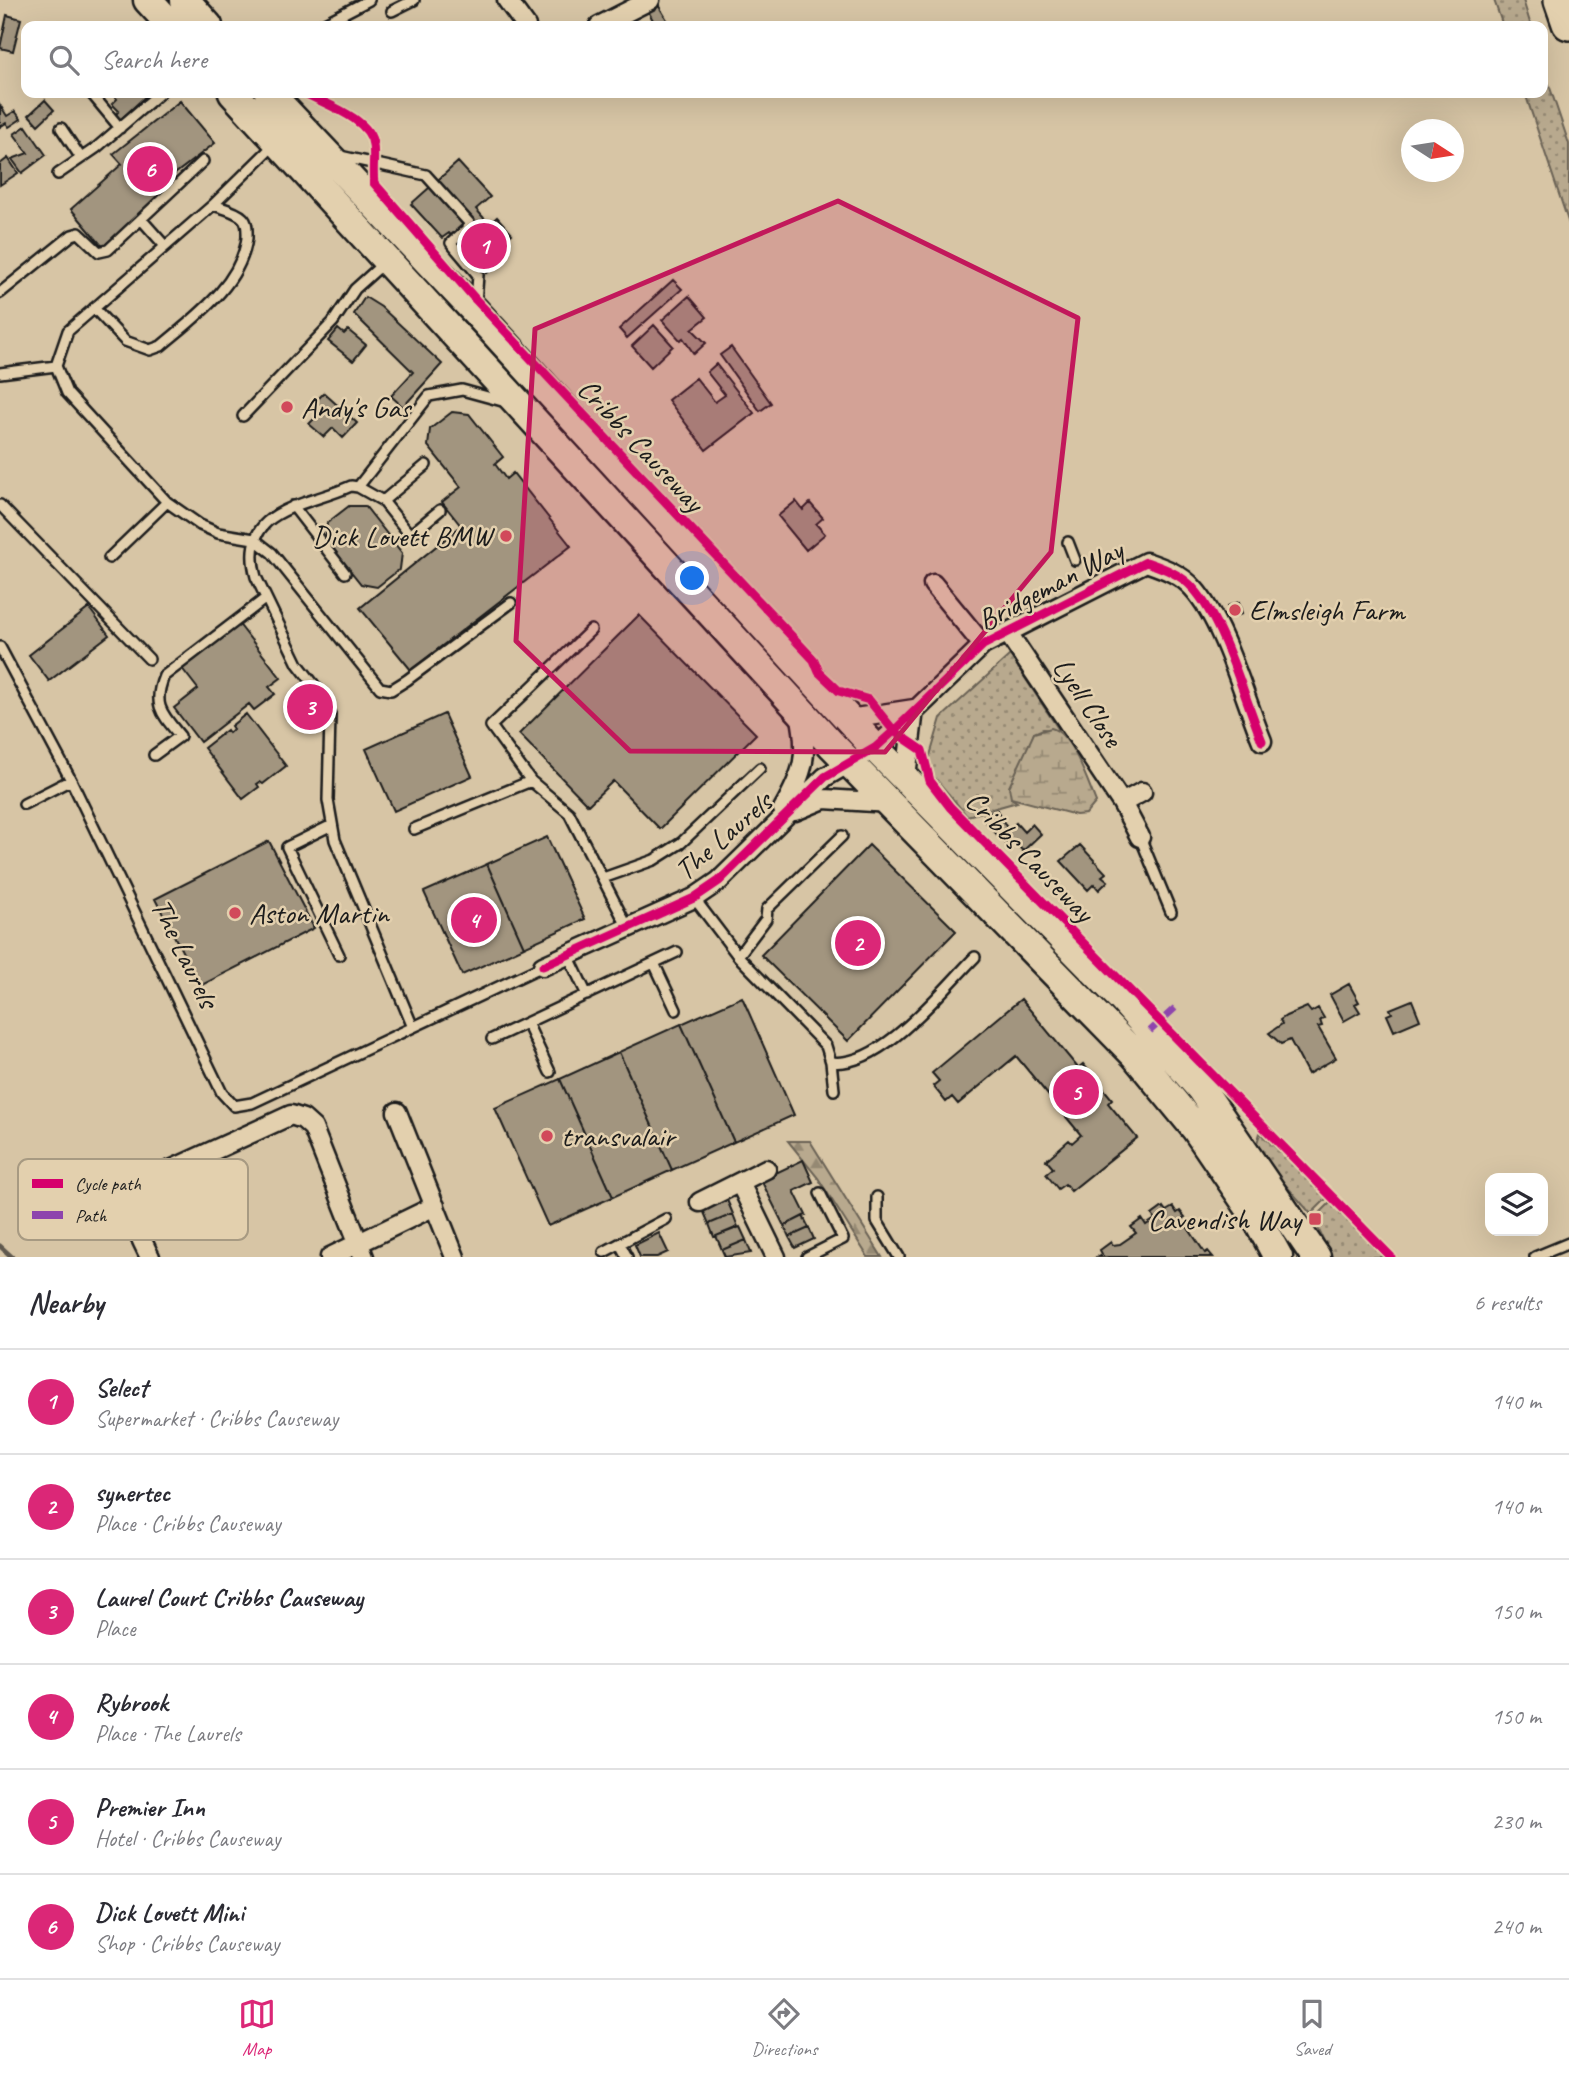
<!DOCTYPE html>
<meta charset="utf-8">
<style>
:root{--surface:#fff;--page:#f7f7f7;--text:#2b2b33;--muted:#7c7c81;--line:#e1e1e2;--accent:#db2777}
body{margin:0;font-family:Caveat,sans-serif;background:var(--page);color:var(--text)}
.controls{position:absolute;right:21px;bottom:21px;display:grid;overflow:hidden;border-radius:14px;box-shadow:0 7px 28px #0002}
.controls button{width:63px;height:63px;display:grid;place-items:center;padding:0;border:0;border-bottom:2px solid var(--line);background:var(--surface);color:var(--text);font:35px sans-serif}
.compass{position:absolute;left:1401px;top:119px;width:63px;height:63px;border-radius:50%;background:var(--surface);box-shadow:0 7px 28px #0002;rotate:102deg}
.you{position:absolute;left:693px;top:579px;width:24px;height:24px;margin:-18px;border:5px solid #fff;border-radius:50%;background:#1a73e8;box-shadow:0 0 0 10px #1a73e833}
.badge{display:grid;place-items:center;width:46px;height:46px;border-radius:50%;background:var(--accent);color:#fff;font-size:23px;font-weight:700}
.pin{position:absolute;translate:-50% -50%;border:4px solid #fff;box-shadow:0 2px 7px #0006}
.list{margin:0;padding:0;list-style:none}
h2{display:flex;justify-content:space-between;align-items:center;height:91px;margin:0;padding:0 28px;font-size:30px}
h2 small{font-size:23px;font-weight:400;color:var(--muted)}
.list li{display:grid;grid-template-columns:46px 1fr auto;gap:21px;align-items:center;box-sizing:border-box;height:105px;padding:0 28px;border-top:2px solid var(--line)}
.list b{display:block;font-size:26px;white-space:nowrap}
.list p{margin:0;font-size:23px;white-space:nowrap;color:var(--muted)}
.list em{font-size:23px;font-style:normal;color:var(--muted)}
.icon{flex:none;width:38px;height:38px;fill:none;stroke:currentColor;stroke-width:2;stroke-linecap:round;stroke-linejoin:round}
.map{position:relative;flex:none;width:1569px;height:1257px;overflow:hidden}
.search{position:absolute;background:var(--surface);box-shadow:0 7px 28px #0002;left:21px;right:21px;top:21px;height:77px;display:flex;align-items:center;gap:18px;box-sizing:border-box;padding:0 24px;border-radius:14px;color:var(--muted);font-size:26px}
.sheet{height:721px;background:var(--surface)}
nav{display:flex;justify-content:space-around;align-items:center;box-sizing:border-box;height:98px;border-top:2px solid var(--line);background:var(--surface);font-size:19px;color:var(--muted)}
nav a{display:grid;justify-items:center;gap:4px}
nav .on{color:var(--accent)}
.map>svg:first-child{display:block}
.grass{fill:url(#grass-dots);stroke:#6a6255;stroke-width:2}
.forest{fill:url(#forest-firs);stroke:#6a6255;stroke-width:2}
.wetland{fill:url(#wetland-marsh);stroke:#6a6255;stroke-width:2}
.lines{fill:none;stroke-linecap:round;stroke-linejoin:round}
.stream{stroke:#5f594e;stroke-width:5}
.building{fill:#a2957f;stroke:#1c1c1c;stroke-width:2}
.service-casing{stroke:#1c1c1c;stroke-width:14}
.minor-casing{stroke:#1c1c1c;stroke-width:23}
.primary-casing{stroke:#1c1c1c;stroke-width:33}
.motorway-casing{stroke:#1c1c1c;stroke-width:38}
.service{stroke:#e3d0ae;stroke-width:9}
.minor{stroke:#e3d0ae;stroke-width:18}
.primary{stroke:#e3d0ae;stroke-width:28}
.motorway{stroke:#e3d0ae;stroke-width:33}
.quiet{stroke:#8e44ad;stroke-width:7;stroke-dasharray:14 7;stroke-linecap:butt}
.cycleway-casing{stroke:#e3d0ae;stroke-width:13}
.cycleway{stroke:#d6006c;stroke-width:9}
.marked{fill:#c2185b;fill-opacity:0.2;stroke:#c2185b;stroke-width:5;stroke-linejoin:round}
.poi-dot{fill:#d1495b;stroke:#e3d0ae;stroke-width:2.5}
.labels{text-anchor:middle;stroke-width:5;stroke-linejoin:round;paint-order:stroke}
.poi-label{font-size:30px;fill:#1c1c1c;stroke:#e3d0ae;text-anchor:start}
.street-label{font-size:30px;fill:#1c1c1c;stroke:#e3d0ae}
.key{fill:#e3d0ae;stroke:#a79a82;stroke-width:2}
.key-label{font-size:19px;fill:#1c1c1c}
</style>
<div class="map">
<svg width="1569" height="1257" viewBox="0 0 1569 1257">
<defs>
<pattern id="grass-dots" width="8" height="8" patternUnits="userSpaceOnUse" patternTransform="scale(1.75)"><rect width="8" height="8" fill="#b8a98e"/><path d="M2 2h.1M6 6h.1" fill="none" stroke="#958973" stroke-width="1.8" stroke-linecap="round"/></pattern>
<pattern id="forest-firs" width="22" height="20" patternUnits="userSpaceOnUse" patternTransform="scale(1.75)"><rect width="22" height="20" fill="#b8a98e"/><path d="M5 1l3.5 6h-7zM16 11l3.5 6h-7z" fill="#958973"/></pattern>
<pattern id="wetland-marsh" width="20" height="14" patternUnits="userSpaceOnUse" patternTransform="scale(1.75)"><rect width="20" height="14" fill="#b8a98e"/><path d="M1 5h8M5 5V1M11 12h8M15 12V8" fill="none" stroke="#958973"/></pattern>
</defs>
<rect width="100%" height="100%" fill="#d7c5a5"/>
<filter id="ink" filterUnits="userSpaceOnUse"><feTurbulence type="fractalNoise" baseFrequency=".0143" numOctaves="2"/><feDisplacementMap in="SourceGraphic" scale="14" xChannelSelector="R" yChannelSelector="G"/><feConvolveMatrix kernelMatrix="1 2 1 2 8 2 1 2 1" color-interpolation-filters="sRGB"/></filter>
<g filter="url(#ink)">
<path class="grass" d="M1494 0H1523L1531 26H1503Z
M1543 67 1569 144V224L1525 93H1543Z
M244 93H257L842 728 836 734Z
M1010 655 1059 730 1043 729 1034 733 1011 798 1017 802 967 816 930 772 929 759 941 718Z
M1260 1133 1328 1197 1311 1214 1255 1150Z
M1331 1202 1385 1257H1331L1314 1219Z"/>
<path class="forest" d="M788 1141H810L882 1257H868L818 1178Z"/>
<path class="wetland" d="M1051 728C1072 733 1088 783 1096 802L1086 814 1076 815 1011 798 1009 787 1034 733Z"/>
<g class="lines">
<path class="stream" d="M0 1246 12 1257"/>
</g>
<path class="building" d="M657 3 669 23 663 26H656L647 9Z
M7 15 21 19 13 51 0 48Z
M111 93H149L120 120 115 115 119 111 112 104 117 99Z
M45 100 54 110 38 125 29 115Z
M180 101 215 143 158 187 163 193 103 247 71 209 122 164 113 154Z
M0 105 7 116 15 111 21 119 9 127 6 123 0 127Z
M26 126 46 155 22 173 12 159 28 153 14 134Z
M8 158 18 173 0 185V164Z
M458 162 490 197 476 209 489 224 463 248 449 233 442 238 411 204Z
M497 217 512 234 501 244 507 251 504 257 487 273 463 248Z
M673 280 682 289 627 338 619 329Z
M689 296 707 317 692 329 706 343 694 354 683 338 680 340 662 320Z
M365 297 381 307 442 364 403 407 391 396 413 372 354 314Z
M654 325 673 346 651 367 632 346Z
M338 329 344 334 348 330 366 345 353 361 328 341Z
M731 347 771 403 760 411 720 355Z
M716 364 754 413 706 450 668 400 696 378 715 402 725 395 707 372Z
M324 393 357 423 343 438 333 428 324 437 309 424 318 415 310 407Z
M452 412 469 414 503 457 495 464 506 479 513 473 571 546 411 670 360 608 461 526 442 502 461 487 428 446 430 429Z
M796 501 803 510 810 503 823 518 816 524 825 534 806 550 778 516Z
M349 506H365L402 553 400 569 377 587 361 584 325 539 327 523Z
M1239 602 1242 614 1231 617 1228 606Z
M89 608 109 635 49 681 29 655Z
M639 615 756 734 660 829 613 781 588 805 519 734Z
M238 623 281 678 269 687 275 694 254 710 249 704 200 742 174 708 198 689 181 667Z
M246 714 286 766 263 784 260 782 257 784 259 787 243 799 204 748 227 730 229 733 233 729 231 726Z
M444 714 472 776 394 811 366 749Z
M997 810 1008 830 1016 823 1024 832 1032 824 1041 834 1023 851 1013 841 1008 846 987 824 984 815Z
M547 837 585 919 524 947 487 864Z
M269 841 314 928 200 986 155 899Z
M869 845 956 931 848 1041 761 955Z
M1080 845 1106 873 1102 876 1108 881 1099 890 1094 884 1088 890 1061 861Z
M487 864 524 947 462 975 424 892Z
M1349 984 1359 1002 1355 1004 1360 1012 1344 1021 1330 995Z
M742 997 794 1115 734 1142 681 1024Z
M1021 999 1078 1068 1083 1064 1112 1099 1108 1103 1137 1138 1071 1191 1065 1184 1058 1189 1046 1174 1053 1168 1046 1160 1069 1140 1072 1143 1081 1135 1016 1056 958 1104 952 1097 946 1102 933 1086 939 1081 932 1073Z
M1412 1000 1420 1020 1394 1031 1387 1015 1392 1013 1390 1009Z
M1307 1007 1311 1012 1318 1008 1324 1018 1320 1020 1322 1026 1318 1027 1336 1058 1308 1074 1290 1040 1281 1044 1269 1033 1282 1024 1280 1020 1286 1016Z
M681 1024 734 1142 672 1170 619 1052Z
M619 1052 672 1170 613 1197 560 1079Z
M560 1079 613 1197 548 1226 495 1108Z
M803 1160 813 1182 794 1191 806 1215 784 1226 761 1180Z
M727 1200 733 1214 709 1224 703 1210Z
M1163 1207 1166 1211 1173 1207 1177 1213 1180 1211 1185 1217 1182 1219 1205 1253 1208 1251 1213 1257H1097L1102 1254 1100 1250 1111 1242 1113 1245 1120 1244 1136 1233 1131 1227 1142 1219 1146 1225 1155 1219 1152 1215Z
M733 1214 738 1227 714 1237 709 1224Z
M803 1216 809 1228 789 1237 784 1226Z
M740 1227 746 1240 722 1250 716 1236Z
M809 1228 814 1239 795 1248 789 1237Z
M659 1233 668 1252 657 1257H640L635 1245Z
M746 1240 751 1253 725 1257 722 1250Z"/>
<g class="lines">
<g class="service-casing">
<path id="service" d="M392 11 414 0
M319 26 369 0
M91 93 120 128
M61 128 81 158
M274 145 213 205 68 331 56 366 67 393 167 502 200 525 218 533 254 539 272 553 380 688 391 690 407 680 511 603
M340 156 426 175 471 225 451 243 478 275 476 303
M58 174 96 148 160 93
M141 219 165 246
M0 293 72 235 79 233 99 252 108 250 203 161
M94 308 125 341 150 350 161 346C194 318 241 285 247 238 247 231 248 223 243 218 236 211 222 208 213 205
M0 373 56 366
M243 416 333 322 355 289 385 262
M358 487 383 501 410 535 440 510
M383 501 426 465
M0 505 149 659
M293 506 345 573
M1068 542 1075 560
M109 558 167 502
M591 630 491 726 531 781 569 813 628 928
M0 647 71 780 222 1093 234 1106 252 1103 543 966
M154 755 180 736C162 714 152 705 164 676L266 598
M24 804 71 780
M332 825 287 847 339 955
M414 829 531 781
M1140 837 1171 912
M603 878 654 860 681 843 760 768
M694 898 738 956 826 1046 831 1062 834 1090
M568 955 587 995
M738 956 766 919 767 909 842 836
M654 963 676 1010
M527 1023 550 1072
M412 1025 335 840 328 800 330 715 326 700 298 664 256 577C237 507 306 507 351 486L358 487 429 396 462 390 506 402
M492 1039 677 952
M831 1062C881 1069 942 990 975 957
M877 1197V1221L899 1257
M620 1244 627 1257
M604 1252 666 1219
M807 1257 843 1239 820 1193
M1535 1257 1569 1243"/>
</g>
<g class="minor-casing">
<path id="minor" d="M507 0 526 26
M599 26 650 0
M933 584 983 645
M1008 633 1122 803 1140 837
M849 719 914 709
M906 777 914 709
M1122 803 1142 792
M783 809C804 772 809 755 800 713
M795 811 824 799 890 803
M543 966 694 898 719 881 825 777 875 748 894 731 983 645 1146 562C1163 568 1181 574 1193 588 1224 622 1244 697 1262 741
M397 1112 455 1257
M740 1183 776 1257
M700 1202 766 1169
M150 1257C138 1233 124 1209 140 1184L291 1115 303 1119 313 1128 364 1257
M330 1257 435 1206"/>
</g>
<g class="primary-casing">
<path id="primary" d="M148 0 172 26
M185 0 208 26
M233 93 833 746 1135 1055 1196 1129 1256 1217 1278 1257
M269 93 474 310 875 748 1123 1000 1201 1089 1316 1257"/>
</g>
<g class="motorway-casing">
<path id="motorway" d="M1561 0 1569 23"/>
</g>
<use href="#service" class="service"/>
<use href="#minor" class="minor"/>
<use href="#primary" class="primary"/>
<use href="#motorway" class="motorway"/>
<path class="quiet" d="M1150 1031 1175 1008"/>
<g class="cycleway-casing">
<path id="cycleway" d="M305 93C325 104 371 119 373 145 375 157 372 170 374 183L476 300 814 660 819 672 839 691 869 700 894 731 922 750 930 781 950 807 1391 1257
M543 966 694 898 719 881 825 777 875 748 894 731 983 645 1146 562C1163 568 1181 574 1193 588 1224 622 1244 697 1262 741"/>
</g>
<use href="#cycleway" class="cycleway"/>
</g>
</g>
<path class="marked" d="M838 201 1078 318 1051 552 885 752 630 751 516 641 535 329Z"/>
<g class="poi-dot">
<circle cx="287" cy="407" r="7"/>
<circle cx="506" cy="536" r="7"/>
<circle cx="1235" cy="610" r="7"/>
<circle cx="235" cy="913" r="7"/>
<circle cx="547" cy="1136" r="7"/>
<rect x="1308" y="1212" width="14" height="14" rx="3.5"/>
</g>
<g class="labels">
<g class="poi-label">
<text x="301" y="417">Andy's Gas</text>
<text x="492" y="546" text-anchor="end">Dick Lovett BMW</text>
<text x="1249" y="620">Elmsleigh Farm</text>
<text x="249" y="923">Aston Martin</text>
<text x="561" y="1146">transvalair</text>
<text x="1301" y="1229" text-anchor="end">Cavendish Way</text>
</g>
<g class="street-label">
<text transform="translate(641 445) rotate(47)" y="10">Cribbs Causeway</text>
<text transform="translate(1050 585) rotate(-28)" y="10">Bridgeman Way</text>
<text transform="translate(1088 702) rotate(56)" y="10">Lyell Close</text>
<text transform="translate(723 836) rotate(-41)" y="10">The Laurels</text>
<text transform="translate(1030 856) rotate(46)" y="10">Cribbs Causeway</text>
<text transform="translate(185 953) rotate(64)" y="10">The Laurels</text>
</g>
</g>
<rect x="18" y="1159" width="230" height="81" rx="10" class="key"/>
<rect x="32" y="1179" width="31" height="9" fill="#d6006c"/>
<rect x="32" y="1211" width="31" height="8" fill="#8e44ad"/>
<g class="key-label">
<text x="75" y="1190">Cycle path</text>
<text x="75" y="1222">Path</text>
</g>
</svg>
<div class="controls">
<button><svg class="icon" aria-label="layers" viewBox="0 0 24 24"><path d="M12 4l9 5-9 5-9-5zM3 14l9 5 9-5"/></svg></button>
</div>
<svg class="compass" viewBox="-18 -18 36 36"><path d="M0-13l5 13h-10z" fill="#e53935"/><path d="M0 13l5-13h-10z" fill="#7c7c81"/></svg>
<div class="you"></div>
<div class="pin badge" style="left:484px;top:246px">1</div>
<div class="pin badge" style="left:858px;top:943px">2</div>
<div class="pin badge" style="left:310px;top:707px">3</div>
<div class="pin badge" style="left:474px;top:920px">4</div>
<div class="pin badge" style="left:1076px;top:1092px">5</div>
<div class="pin badge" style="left:150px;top:169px">6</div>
<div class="search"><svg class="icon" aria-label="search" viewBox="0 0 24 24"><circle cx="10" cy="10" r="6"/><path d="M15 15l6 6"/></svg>Search here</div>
</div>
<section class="sheet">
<h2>Nearby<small>6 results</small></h2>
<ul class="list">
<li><span class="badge">1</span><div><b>Select</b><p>Supermarket · Cribbs Causeway</p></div><em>140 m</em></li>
<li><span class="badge">2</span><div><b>synertec</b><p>Place · Cribbs Causeway</p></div><em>140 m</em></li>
<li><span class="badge">3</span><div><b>Laurel Court Cribbs Causeway</b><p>Place</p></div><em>150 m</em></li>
<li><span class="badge">4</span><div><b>Rybrook</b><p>Place · The Laurels</p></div><em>150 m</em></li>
<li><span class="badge">5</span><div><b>Premier Inn</b><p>Hotel · Cribbs Causeway</p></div><em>230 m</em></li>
<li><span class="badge">6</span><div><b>Dick Lovett Mini</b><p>Shop · Cribbs Causeway</p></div><em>240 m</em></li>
</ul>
</section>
<nav>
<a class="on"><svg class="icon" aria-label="map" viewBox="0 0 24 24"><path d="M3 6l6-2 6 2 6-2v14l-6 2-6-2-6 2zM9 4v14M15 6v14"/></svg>Map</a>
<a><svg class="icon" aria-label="directions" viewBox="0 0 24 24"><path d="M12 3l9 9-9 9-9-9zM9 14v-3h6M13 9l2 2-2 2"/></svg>Directions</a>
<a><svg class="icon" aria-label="saved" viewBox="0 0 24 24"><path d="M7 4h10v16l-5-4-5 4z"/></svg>Saved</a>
</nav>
